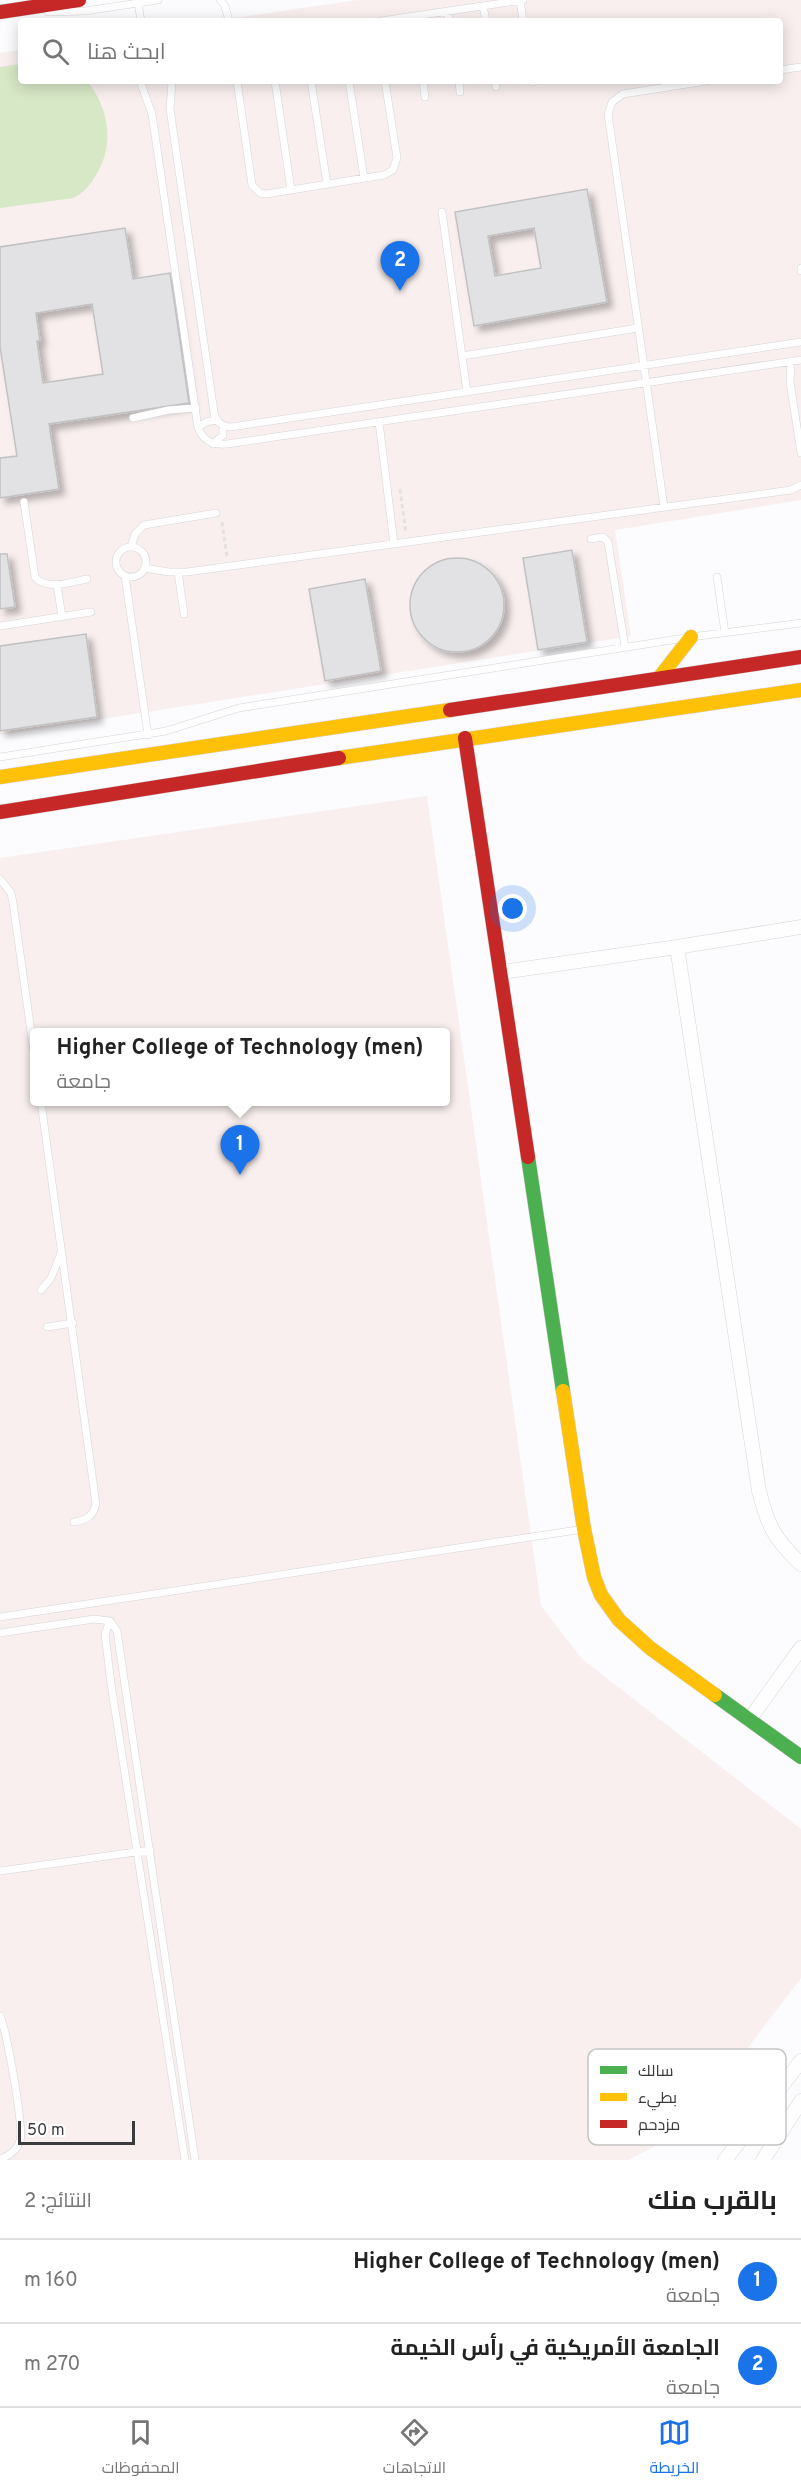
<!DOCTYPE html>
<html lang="ar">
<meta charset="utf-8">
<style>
:root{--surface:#fff;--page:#f6f6f6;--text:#222;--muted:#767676;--line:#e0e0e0;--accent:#1a73e8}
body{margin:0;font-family:Overpass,Cairo,sans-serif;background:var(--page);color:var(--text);direction:rtl}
.scale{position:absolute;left:18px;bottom:15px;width:117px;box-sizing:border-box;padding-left:6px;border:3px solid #3b3a3c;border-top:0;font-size:16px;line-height:21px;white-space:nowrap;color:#3b3a3c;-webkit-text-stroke:4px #fff;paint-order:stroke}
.you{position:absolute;left:513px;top:909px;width:21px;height:21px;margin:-15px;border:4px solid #fff;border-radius:50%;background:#1a73e8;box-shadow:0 0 0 9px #1a73e833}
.badge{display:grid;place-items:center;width:39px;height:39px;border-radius:50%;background:var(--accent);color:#fff;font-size:20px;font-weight:700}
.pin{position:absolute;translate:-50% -50px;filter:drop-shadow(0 2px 3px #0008)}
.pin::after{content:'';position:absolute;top:32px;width:21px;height:18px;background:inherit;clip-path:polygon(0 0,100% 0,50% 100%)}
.popup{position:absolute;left:30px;top:1028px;width:420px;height:78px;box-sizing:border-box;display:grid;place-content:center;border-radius:6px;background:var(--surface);filter:drop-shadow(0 2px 4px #0005);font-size:20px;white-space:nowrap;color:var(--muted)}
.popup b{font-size:22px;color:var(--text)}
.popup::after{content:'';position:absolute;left:50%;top:100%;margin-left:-12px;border:12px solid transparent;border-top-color:var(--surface)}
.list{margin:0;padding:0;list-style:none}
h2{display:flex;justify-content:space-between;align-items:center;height:78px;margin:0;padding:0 24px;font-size:26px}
h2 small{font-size:20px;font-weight:400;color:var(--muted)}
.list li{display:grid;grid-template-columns:39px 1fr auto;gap:18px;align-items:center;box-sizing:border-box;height:84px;padding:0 24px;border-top:2px solid var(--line)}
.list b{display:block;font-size:22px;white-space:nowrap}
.list p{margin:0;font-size:20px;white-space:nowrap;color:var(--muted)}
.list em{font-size:20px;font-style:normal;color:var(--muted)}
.icon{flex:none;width:33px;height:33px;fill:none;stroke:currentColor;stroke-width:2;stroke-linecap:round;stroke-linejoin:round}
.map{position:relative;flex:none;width:801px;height:2160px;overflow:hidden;direction:ltr}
.search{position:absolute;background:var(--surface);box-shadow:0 3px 15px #0003;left:18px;right:18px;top:18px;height:66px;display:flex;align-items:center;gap:15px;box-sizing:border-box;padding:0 21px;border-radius:6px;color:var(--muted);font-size:22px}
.sheet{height:246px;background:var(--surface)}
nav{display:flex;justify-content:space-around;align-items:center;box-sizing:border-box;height:84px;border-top:2px solid var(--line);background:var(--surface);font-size:16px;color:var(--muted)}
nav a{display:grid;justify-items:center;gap:3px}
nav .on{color:var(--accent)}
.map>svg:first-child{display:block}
.education{fill:#f8efee;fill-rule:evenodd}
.green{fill:#d7e8c6}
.building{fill:#e2e1e3;stroke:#c1c1c3;stroke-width:1.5;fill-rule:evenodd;filter:url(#shadow)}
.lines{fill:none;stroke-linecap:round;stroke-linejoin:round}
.lane-casing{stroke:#d5d4d6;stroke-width:8}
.street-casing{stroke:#d5d4d6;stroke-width:15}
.fast-casing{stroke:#d5d4d6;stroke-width:15}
.slow-casing{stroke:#d5d4d6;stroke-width:15}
.jam-casing{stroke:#d5d4d6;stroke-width:15}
.path{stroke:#e2e2e3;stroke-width:3;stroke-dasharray:4.5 3;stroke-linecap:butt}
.lane{stroke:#fffeff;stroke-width:7}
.street{stroke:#fffeff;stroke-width:14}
.fast{stroke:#4caf50;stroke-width:14}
.slow{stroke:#ffc107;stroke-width:14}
.jam{stroke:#c62828;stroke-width:14}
.key{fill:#fff;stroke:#c4c4c4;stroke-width:1.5}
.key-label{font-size:16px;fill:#3b3a3c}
</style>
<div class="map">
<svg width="801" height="2160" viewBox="0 0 801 2160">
<defs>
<filter id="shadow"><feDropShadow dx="5.5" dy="5.5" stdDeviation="3" flood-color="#0004"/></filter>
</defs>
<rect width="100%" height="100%" fill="#fcfbfe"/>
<path class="education" d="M357 0H801V500L615 530 631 636 0 735V53L21 50V81H780V21H214Z
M427 796 541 1606 582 1659 801 1829V1978L727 2075 661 2143 628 2160H0V858ZM34 1032H446V1102H34Z"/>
<path class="green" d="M21 64V81L88 82C109 109 115 145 96 175 90 185 84 193 73 198L0 208V67Z"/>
<path class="building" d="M587 189 607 302 474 326 455 212ZM534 228 541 268 495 276 488 236Z
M125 228 133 279 170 273 189 403 49 424 59 489 0 498V458L17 456 0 347V247ZM92 304 103 374 43 383 37 341H40L36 313Z
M572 550 587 642 538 650 523 558Z
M0 554H7L15 607 0 609Z
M410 605a47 47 0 1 1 94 0a47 47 0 1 1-94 0Z
M365 579 381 671 325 681 309 589Z
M86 634 97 717 0 731V646Z"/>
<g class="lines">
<g class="lane-casing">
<path id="lane" d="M220 0 225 6 229 21
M520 0 523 21
M138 3 141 21
M483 6 486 21
M448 11 449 21
M48 12 85 11 158 0
M381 21 523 0
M780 70 801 67
M140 81 152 114 198 428C205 445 218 446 234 443L801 360
M172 81 170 109 214 412C215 421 222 427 231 427L801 342
M237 81 252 185 260 193 266 194 384 175 393 170 397 158 385 81
M275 81 291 190
M311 81 327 184
M349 81 364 178
M423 81 425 97
M459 81 460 92
M495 81 496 87
M533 81V82
M442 212 467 392
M801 268V271
M462 356 638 328
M791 361 790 382 801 453
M133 418 169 410 196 408
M379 422 394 544
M198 428 206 422 216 420
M213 444 223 435V425
M24 502 35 577C47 591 71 582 87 579
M664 507 608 114 612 102 623 94 706 81
M591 539 603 537 608 542 625 647
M131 547 135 534 144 525 216 513
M116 562a15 15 0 1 1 30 0a15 15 0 1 1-30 0Z
M145 568 169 572H187L791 490 801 485
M178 572 184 614
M125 576 148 735
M717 577 725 633
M57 584 62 617
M0 626 91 612
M0 757 166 731 239 708 691 637 801 623
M0 879 11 893 13 903 34 1053
M41 1102 96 1504C93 1517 86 1520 74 1522
M41 1290 51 1278 61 1253
M47 1327 73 1323
M0 1617 584 1529
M110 1621 105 1634 111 1684 185 2160
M0 1633 94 1619 110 1621 117 1631 195 2160
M0 1871 150 1850
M0 2016C7 2032 24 2127 20 2141 17 2150 9 2156 0 2159"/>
</g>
<g class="street-casing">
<path id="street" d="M677 947 759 1491C768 1526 774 1539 801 1564
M502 972 677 947 801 927
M749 1720 801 1648
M725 2160 801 2061
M763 2160 801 2101"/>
</g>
<g class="fast-casing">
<path id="fast" d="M528 1157 563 1391
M715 1695 801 1757"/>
</g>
<g class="slow-casing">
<path id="slow" d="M659 678 691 637
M339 758 801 690
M0 777 450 710
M563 1391 584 1529 594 1577 601 1595 619 1620 650 1648 715 1695"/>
</g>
<g class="jam-casing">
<path id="jam" d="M0 12 79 0
M450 710 801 657
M465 738 528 1157
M0 812 339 758"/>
</g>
<path class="path" d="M400 489 406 533
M222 522 227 557"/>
<use href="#lane" class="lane"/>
<use href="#street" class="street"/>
<use href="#fast" class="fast"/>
<use href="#slow" class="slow"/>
<use href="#jam" class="jam"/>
</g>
<rect x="588" y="2049" width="198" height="96" rx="9" class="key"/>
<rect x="600" y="2066" width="27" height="8" fill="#4caf50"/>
<rect x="600" y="2093" width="27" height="8" fill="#ffc107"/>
<rect x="600" y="2120" width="27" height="8" fill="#c62828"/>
<g class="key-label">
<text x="638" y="2076">سالك</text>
<text x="638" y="2103">بطيء</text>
<text x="638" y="2130">مزدحم</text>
</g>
</svg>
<div class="scale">50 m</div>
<div class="you"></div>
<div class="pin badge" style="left:240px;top:1175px">1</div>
<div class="popup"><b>Higher College of Technology (men)</b>جامعة</div>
<div class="pin badge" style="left:400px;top:291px">2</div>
<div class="search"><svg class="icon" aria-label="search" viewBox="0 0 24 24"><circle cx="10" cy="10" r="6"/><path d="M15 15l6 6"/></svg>ابحث هنا</div>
</div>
<section class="sheet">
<h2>بالقرب منك<small>النتائج: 2</small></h2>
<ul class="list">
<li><span class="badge">1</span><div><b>Higher College of Technology (men)</b><p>جامعة</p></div><em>160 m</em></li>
<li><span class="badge">2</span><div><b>الجامعة الأمريكية في رأس الخيمة</b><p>جامعة</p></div><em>270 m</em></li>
</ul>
</section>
<nav>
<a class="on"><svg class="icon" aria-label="map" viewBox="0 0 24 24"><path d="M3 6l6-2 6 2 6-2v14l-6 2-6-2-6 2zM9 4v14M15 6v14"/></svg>الخريطة</a>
<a><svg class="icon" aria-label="directions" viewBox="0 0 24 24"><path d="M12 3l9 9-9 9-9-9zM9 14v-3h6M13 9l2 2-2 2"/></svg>الاتجاهات</a>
<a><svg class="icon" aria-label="saved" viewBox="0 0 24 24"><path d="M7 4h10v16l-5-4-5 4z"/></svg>المحفوظات</a>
</nav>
